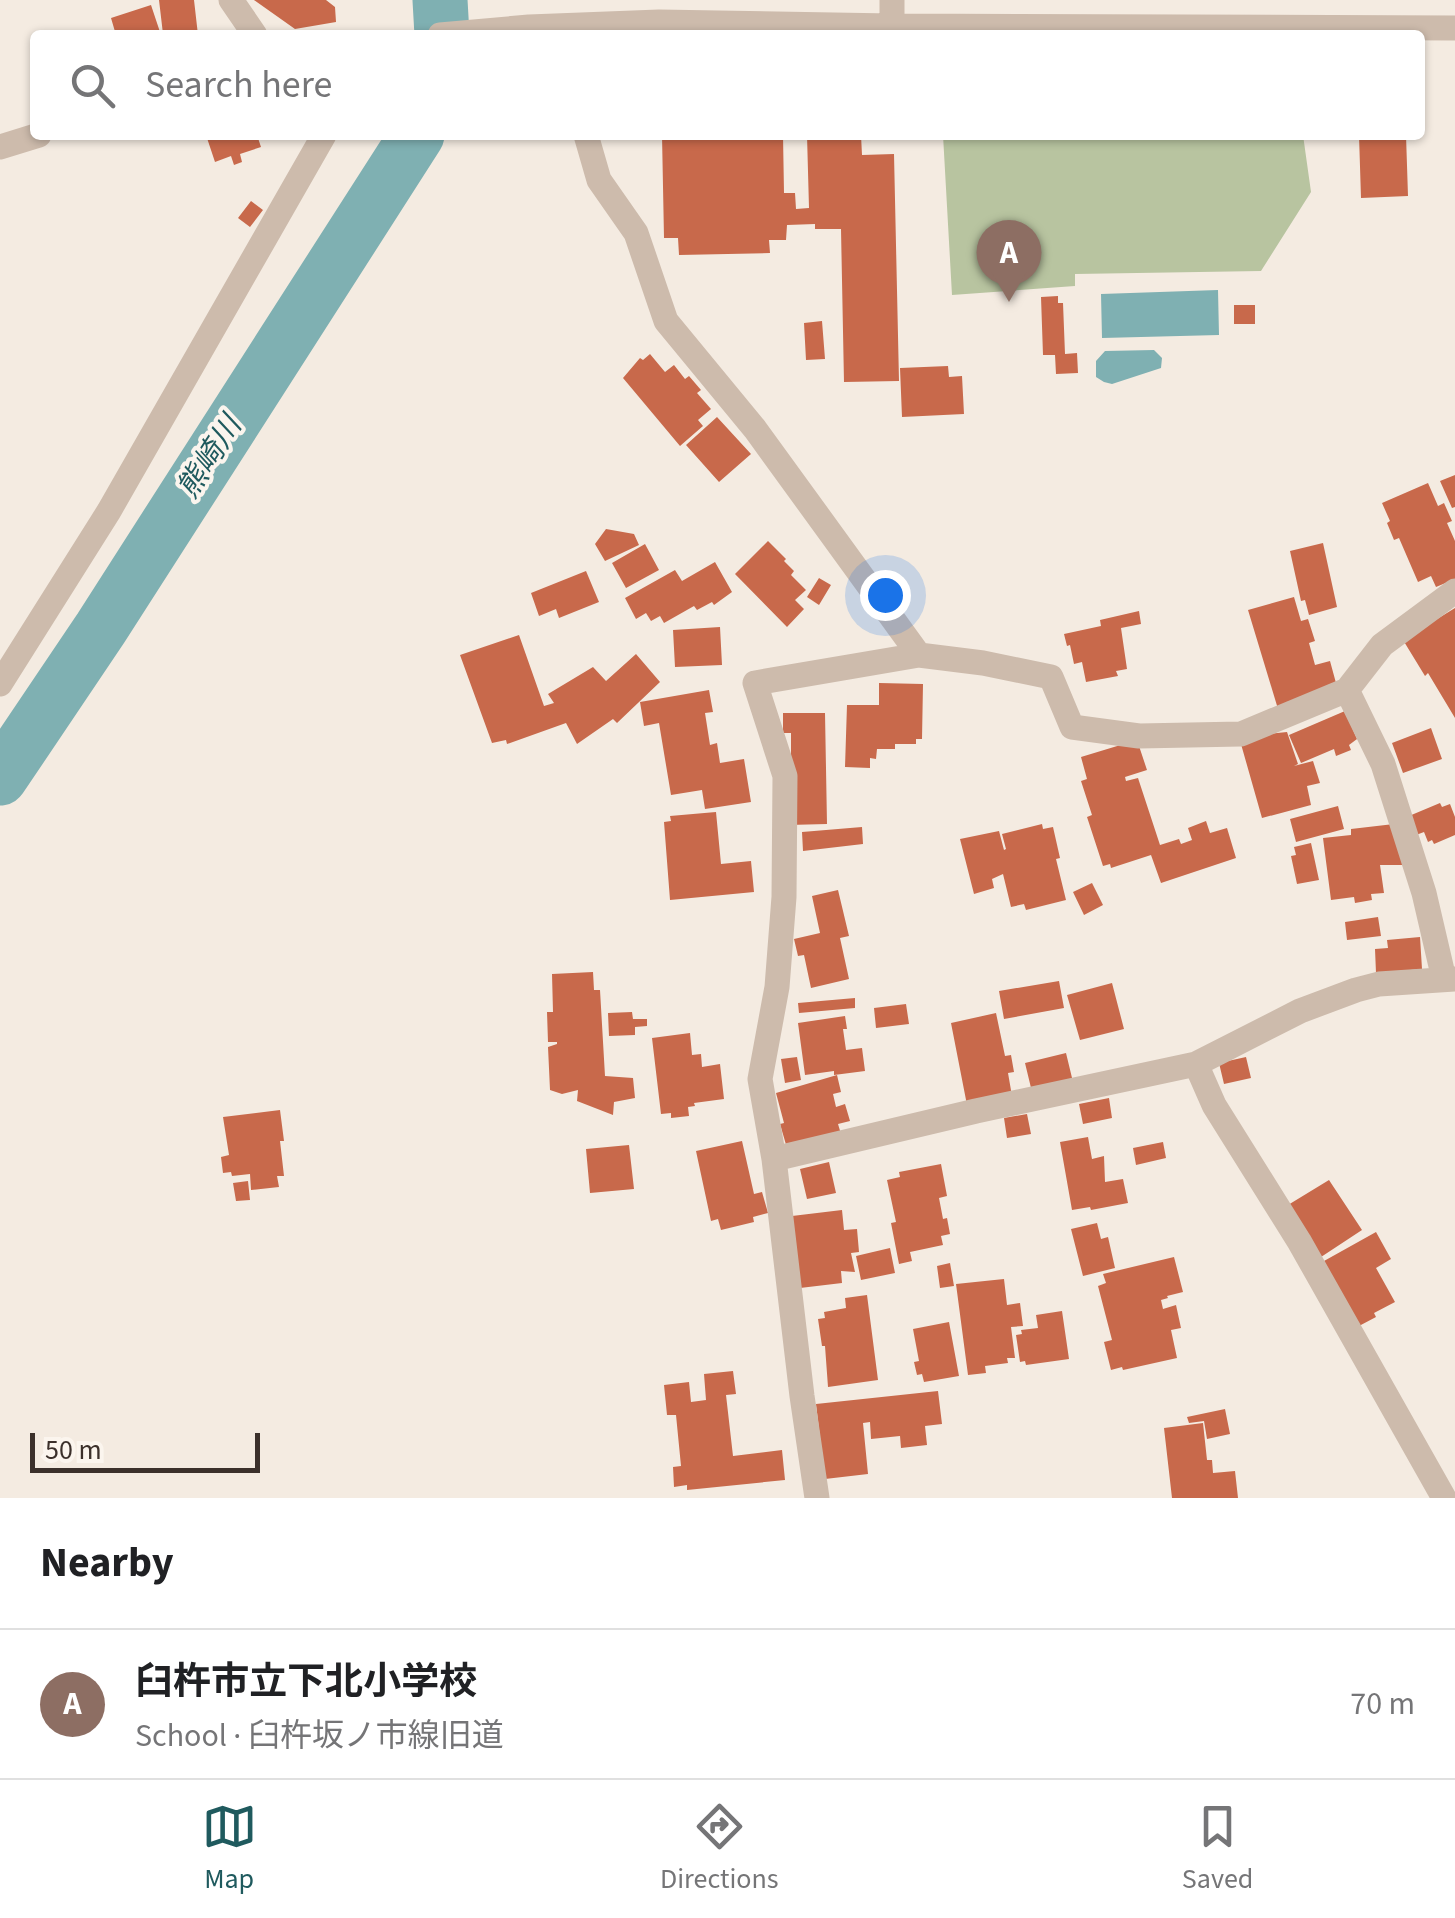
<!DOCTYPE html>
<meta charset="utf-8">
<style>
:root{--surface:#fff;--page:#f2f2f2;--text:#202124;--muted:#757577;--line:#e0e0e0;--accent:#1f5a5e}
body{margin:0;font-family:"Source Sans 3","Noto Sans JP",sans-serif;background:var(--page);color:var(--text)}
.scale{position:absolute;left:30px;bottom:25px;width:230px;box-sizing:border-box;padding-left:10px;border:5px solid #3b302b;border-top:0;font-size:28px;line-height:35px;white-space:nowrap;color:#3b302b;-webkit-text-stroke:8px #fbf5ee;paint-order:stroke}
.you{position:absolute;left:885px;top:595px;width:35px;height:35px;margin:-25px;border:8px solid #fff;border-radius:50%;background:#1a73e8;box-shadow:0 0 0 15px #1a73e833}
.badge{display:grid;place-items:center;width:65px;height:65px;border-radius:50%;background:var(--accent);color:#fff;font-size:32px;font-weight:700}
.pin{position:absolute;translate:-50% -82px;filter:drop-shadow(0 2px 5px #0008)}
.pin::after{content:'';position:absolute;top:52px;width:35px;height:30px;background:inherit;clip-path:polygon(0 0,100% 0,50% 100%)}
.list{margin:0;padding:0;list-style:none}
h2{display:flex;justify-content:space-between;align-items:center;height:130px;margin:0;padding:0 40px;font-size:42px}
h2 small{font-size:32px;font-weight:400;color:var(--muted)}
.list li{display:grid;grid-template-columns:65px 1fr auto;gap:30px;align-items:center;box-sizing:border-box;height:150px;padding:0 40px;border-top:2px solid var(--line)}
.list b{display:block;font-size:38px;white-space:nowrap}
.list p{margin:0;font-size:32px;white-space:nowrap;color:var(--muted)}
.list em{font-size:32px;font-style:normal;color:var(--muted)}
.icon{flex:none;width:55px;height:55px;fill:none;stroke:currentColor;stroke-width:2;stroke-linecap:round;stroke-linejoin:round}
.map{position:relative;flex:none;width:1455px;height:1498px;overflow:hidden}
.search{position:absolute;background:var(--surface);box-shadow:0 2px 8px #0004;left:30px;right:30px;top:30px;height:110px;display:flex;align-items:center;gap:25px;box-sizing:border-box;padding:0 35px;border-radius:10px;color:var(--muted);font-size:38px}
.sheet{height:280px;background:var(--surface)}
nav{display:flex;justify-content:space-around;align-items:center;box-sizing:border-box;height:140px;border-top:2px solid var(--line);background:var(--surface);font-size:28px;color:var(--muted)}
nav a{display:grid;justify-items:center;gap:5px}
nav .on{color:var(--accent)}
.map>svg:first-child{display:block}
.green{fill:#b8c4a0}
.water{fill:#7fb0b2}
.lines{fill:none;stroke-linecap:round;stroke-linejoin:round}
.river{stroke:#7fb0b2;stroke-width:55}
.building{fill:#c8694b}
.minor{stroke:#cdbbac;stroke-width:25}
.labels{text-anchor:middle;stroke-width:8;stroke-linejoin:round;paint-order:stroke}
.water-label{font-size:30px;font-style:italic;fill:#1f5a5e;stroke:#fbf5ee}
</style>
<div class="map">
<svg width="1455" height="1498" viewBox="0 0 1455 1498">
<rect width="100%" height="100%" fill="#f4ebe1"/>
<path class="green" d="M943 135H1303L1311 192 1261 271 1075 274V286L952 295Z"/>
<path class="water" d="M1218 290 1219 335 1102 338 1101 294Z
M1154 350 1162 358 1161 368 1112 384 1104 382 1096 377V361L1105 351Z"/>
<g class="lines">
<path class="river" d="M440 0 442 35
M0 778 101 628 417 135"/>
</g>
<path class="building" d="M159 0H194L198 35H178V32L163 34Z
M254 0H326L335 7 336 22 295 29Z
M151 5 161 35H116L111 18Z
M206 135H257L261 147 240 154 242 162 234 165 231 156 215 162Z
M662 135H783L784 193H795L796 209 809 208 807 135H861L862 155 894 154 899 381 844 382 841 229H815V224L787 225 786 240H769L770 253 679 255 678 238H664Z
M1359 135H1406L1408 196 1361 198Z
M251 201 263 210 250 227 238 218Z
M1058 296V303H1063L1065 354 1077 353 1078 373 1056 374 1055 355H1043L1041 297Z
M1234 305H1255V324H1234Z
M822 321 825 359 806 360 804 323Z
M650 354 665 372 674 365 685 379 689 376 701 390 697 393 711 409 698 420 703 426 680 446 623 378 640 358 643 360Z
M948 366 949 377 962 376 964 414 902 417 900 368Z
M717 417 751 454 719 482 686 445Z
M1455 475V507L1452 508 1440 481Z
M1428 483 1438 506 1444 503 1452 521 1447 523 1455 541V579L1436 587 1431 576 1418 582 1399 538 1394 540 1387 523 1390 521 1382 503Z
M606 529 634 534 639 545 605 561 595 544Z
M768 541 786 559 784 561 794 571 791 575 806 590 795 600 804 609 787 627 735 574Z
M1323 543 1337 607 1309 615 1305 600 1301 601 1290 551Z
M645 544 659 570 626 588 612 563Z
M715 562 732 592 714 605 712 602 697 610 694 606 664 623 660 616 651 621 646 613 636 619 625 598 675 570 682 581Z
M586 571 599 602 559 618 556 609 539 616 531 593Z
M819 578 831 585 819 605 807 597Z
M1294 597 1301 621 1308 619 1315 641 1309 643 1315 665 1330 661 1336 683 1278 709 1248 610Z
M1455 608V718L1428 673 1425 676 1403 640Z
M1139 611 1141 624 1121 628 1127 669 1116 671 1118 676 1086 682 1082 662 1074 664 1070 645 1067 646 1064 634 1101 626 1100 620Z
M720 627 722 665 675 667 673 630Z
M519 635 544 706 554 703 548 694 593 667 606 681 636 654 660 682 617 723 613 719 577 744 566 723 507 744 506 740 492 743 460 655Z
M879 683 923 684 922 739H916V744H895V749H877L876 759 870 758V768L845 767 847 705H879Z
M709 690 713 712 705 713 710 745 717 743 720 763 744 759 751 802 705 809 702 790 671 795 659 723 644 726 640 702Z
M1345 711 1357 739 1349 745 1351 750 1336 756 1334 749 1301 763 1289 735Z
M783 713H825L827 824 788 825 791 776V733H783Z
M1431 728 1442 759 1403 773 1392 743Z
M1287 732 1298 764 1294 766 1313 761 1320 783 1307 786 1311 805 1262 818 1239 737Z
M1137 740 1147 770 1125 777 1126 781 1138 778 1160 845 1179 839 1181 844 1192 840 1188 828 1206 821 1210 833 1227 828 1236 858 1161 883 1151 855 1111 868 1110 864 1103 866 1087 817 1092 815 1081 781 1087 779 1081 757Z
M1440 803 1442 807 1450 804 1455 817V835L1434 844 1432 840 1428 842 1424 832 1416 835 1409 816Z
M1338 806 1344 829 1296 842 1290 819Z
M716 812 721 864 751 861 754 892 670 900 664 822 671 821 670 816Z
M1042 824 1043 829 1053 827 1060 858 1056 859 1066 900 1026 910 1024 904 1011 907 1003 874 992 879 994 888 974 894 960 839 999 831 1004 850 1006 849 1002 834Z
M1394 824 1404 865H1380L1384 893 1371 894 1372 900 1355 903 1354 897 1331 900 1323 838 1351 835V829Z
M862 827 863 844 803 851 802 832Z
M1311 843 1319 880 1297 884 1291 856 1296 855 1294 847Z
M1092 883 1103 905 1084 915 1073 892Z
M838 890 849 936 840 938 849 979 811 988 804 955 798 956 794 939 820 933 812 896Z
M1378 917 1381 936 1347 940 1345 922Z
M1420 937 1422 969 1376 973 1375 949 1388 948 1387 940Z
M593 972 594 990H600L605 1076 633 1078 635 1098 614 1102 613 1115 577 1101 578 1090 562 1094 550 1090 548 1047 557 1044V1042H548L547 1012H553L552 974Z
M1059 981 1064 1008 1004 1019 999 991Z
M1112 983 1124 1029 1080 1040 1067 995Z
M855 998V1008L799 1013 798 1003Z
M906 1004 909 1024 876 1028 874 1008Z
M632 1012 633 1019H647V1026L635 1027V1035L609 1036 608 1013Z
M996 1013 1005 1056 1011 1055 1014 1072 1008 1073 1012 1096 967 1105 951 1023Z
M845 1016 847 1029H843L846 1050 862 1048 865 1071 834 1075V1071L805 1075 798 1023Z
M690 1033 692 1055 701 1054 702 1067 720 1064 724 1099 694 1103 695 1106 688 1107 689 1116 671 1118V1113L661 1114 652 1038Z
M1066 1053 1073 1082 1032 1092 1025 1063Z
M797 1057 801 1080 785 1083 781 1059Z
M1246 1057 1251 1078 1224 1084 1219 1063Z
M837 1075 841 1092 833 1094 836 1107 845 1104 850 1121 838 1124 841 1134 787 1148 780 1124 784 1123 776 1093Z
M1109 1098 1112 1118 1083 1124 1079 1104Z
M280 1110 284 1141H280L284 1176H277L279 1187 251 1190 250 1174 232 1176 231 1172 223 1173 221 1157 229 1155 223 1117Z
M1027 1114 1031 1134 1007 1138 1004 1118Z
M1088 1137 1092 1159 1104 1156 1105 1182 1123 1179 1128 1203 1091 1210 1090 1207 1072 1210 1060 1142Z
M742 1141 754 1194 762 1192 768 1213 753 1217 754 1222 721 1230 718 1219 711 1221 696 1151Z
M1163 1142 1166 1158 1136 1165 1133 1148Z
M629 1145 634 1189 590 1193 586 1149Z
M829 1162 836 1193 807 1199 800 1169Z
M941 1164 947 1196 939 1198 943 1219 947 1218 950 1234 941 1236 943 1245 910 1252 912 1261 899 1264 891 1223 896 1222 887 1180 900 1177 899 1172Z
M1329 1180 1362 1230 1321 1257 1288 1205Z
M248 1181 250 1200 236 1201 233 1183Z
M842 1210 844 1230 857 1229 859 1252 851 1253 855 1272 841 1271 842 1283 800 1288 792 1216Z
M1097 1223 1101 1239 1108 1237 1115 1268 1083 1276 1071 1229Z
M1376 1232 1391 1259 1376 1268 1395 1302 1374 1313 1376 1317 1359 1326 1324 1261Z
M890 1248 895 1273 861 1280 856 1256Z
M1174 1257 1183 1292 1167 1296 1168 1298 1161 1300 1163 1309 1176 1305 1181 1328 1171 1330 1177 1358 1123 1370 1122 1367 1111 1370 1104 1342 1112 1340 1098 1286 1106 1283 1103 1274Z
M950 1263 954 1286 940 1288 937 1266Z
M1004 1279 1007 1305 1020 1303 1023 1326 1011 1327 1015 1358H1007L1008 1363 985 1366 986 1373 968 1375 956 1284Z
M867 1295 878 1380 828 1387 825 1346H822L818 1319 825 1318 824 1312 846 1308 845 1298Z
M1062 1311 1069 1359 1026 1365 1025 1361 1020 1362 1016 1335 1022 1334 1021 1330 1038 1328 1036 1315Z
M949 1322 959 1376 924 1382 922 1374 917 1375 914 1362 919 1361 913 1329Z
M733 1371 736 1394 726 1395 733 1456 782 1450 785 1480 687 1490V1485L674 1487 673 1467 681 1466 676 1415H667L664 1385 689 1382 691 1402 706 1400 704 1374Z
M938 1391 942 1424 925 1426 927 1445 901 1448 900 1436 871 1439 870 1422 863 1423 868 1474 825 1479 816 1404Z
M1225 1409 1230 1434 1207 1439 1204 1421 1189 1423 1187 1417Z
M1203 1423 1207 1460H1212L1213 1473 1235 1471 1238 1498H1172L1164 1428Z"/>
<g class="lines">
<path class="minor" d="M231 0 255 35
M892 26V0
M440 35 529 27 659 22 892 26 1455 28
M586 135 599 180 636 233 666 321 755 429 919 655
M0 147 39 135
M0 684 109 511 324 135
M1347 690 1383 764 1424 893 1444 979
M1196 1064 1214 1105 1299 1241 1444 1498
M774 1159 976 1111 1196 1064 1300 1011 1356 990 1379 984 1455 979
M817 1498 802 1396 774 1159 760 1079 777 987 784 897 785 776 755 683 919 655 983 663 1051 677 1072 727 1139 736 1241 734 1347 690 1382 645 1455 591"/>
</g>
<g class="labels">
<g class="water-label">
<text transform="translate(209 457) rotate(-57)" y="10">熊崎川</text>
</g>
</g>
</svg>
<div class="scale">50 m</div>
<div class="you"></div>
<div class="pin badge" style="left:1009px;top:302px;background:#8d6e63">A</div>
<div class="search"><svg class="icon" aria-label="search" viewBox="0 0 24 24"><circle cx="10" cy="10" r="6"/><path d="M15 15l6 6"/></svg>Search here</div>
</div>
<section class="sheet">
<h2>Nearby<small></small></h2>
<ul class="list">
<li><span class="badge" style="background:#8d6e63">A</span><div><b>臼杵市立下北小学校</b><p>School · 臼杵坂ノ市線旧道</p></div><em>70 m</em></li>
</ul>
</section>
<nav>
<a class="on"><svg class="icon" aria-label="map" viewBox="0 0 24 24"><path d="M3 6l6-2 6 2 6-2v14l-6 2-6-2-6 2zM9 4v14M15 6v14"/></svg>Map</a>
<a><svg class="icon" aria-label="directions" viewBox="0 0 24 24"><path d="M12 3l9 9-9 9-9-9zM9 14v-3h6M13 9l2 2-2 2"/></svg>Directions</a>
<a><svg class="icon" aria-label="saved" viewBox="0 0 24 24"><path d="M7 4h10v16l-5-4-5 4z"/></svg>Saved</a>
</nav>
